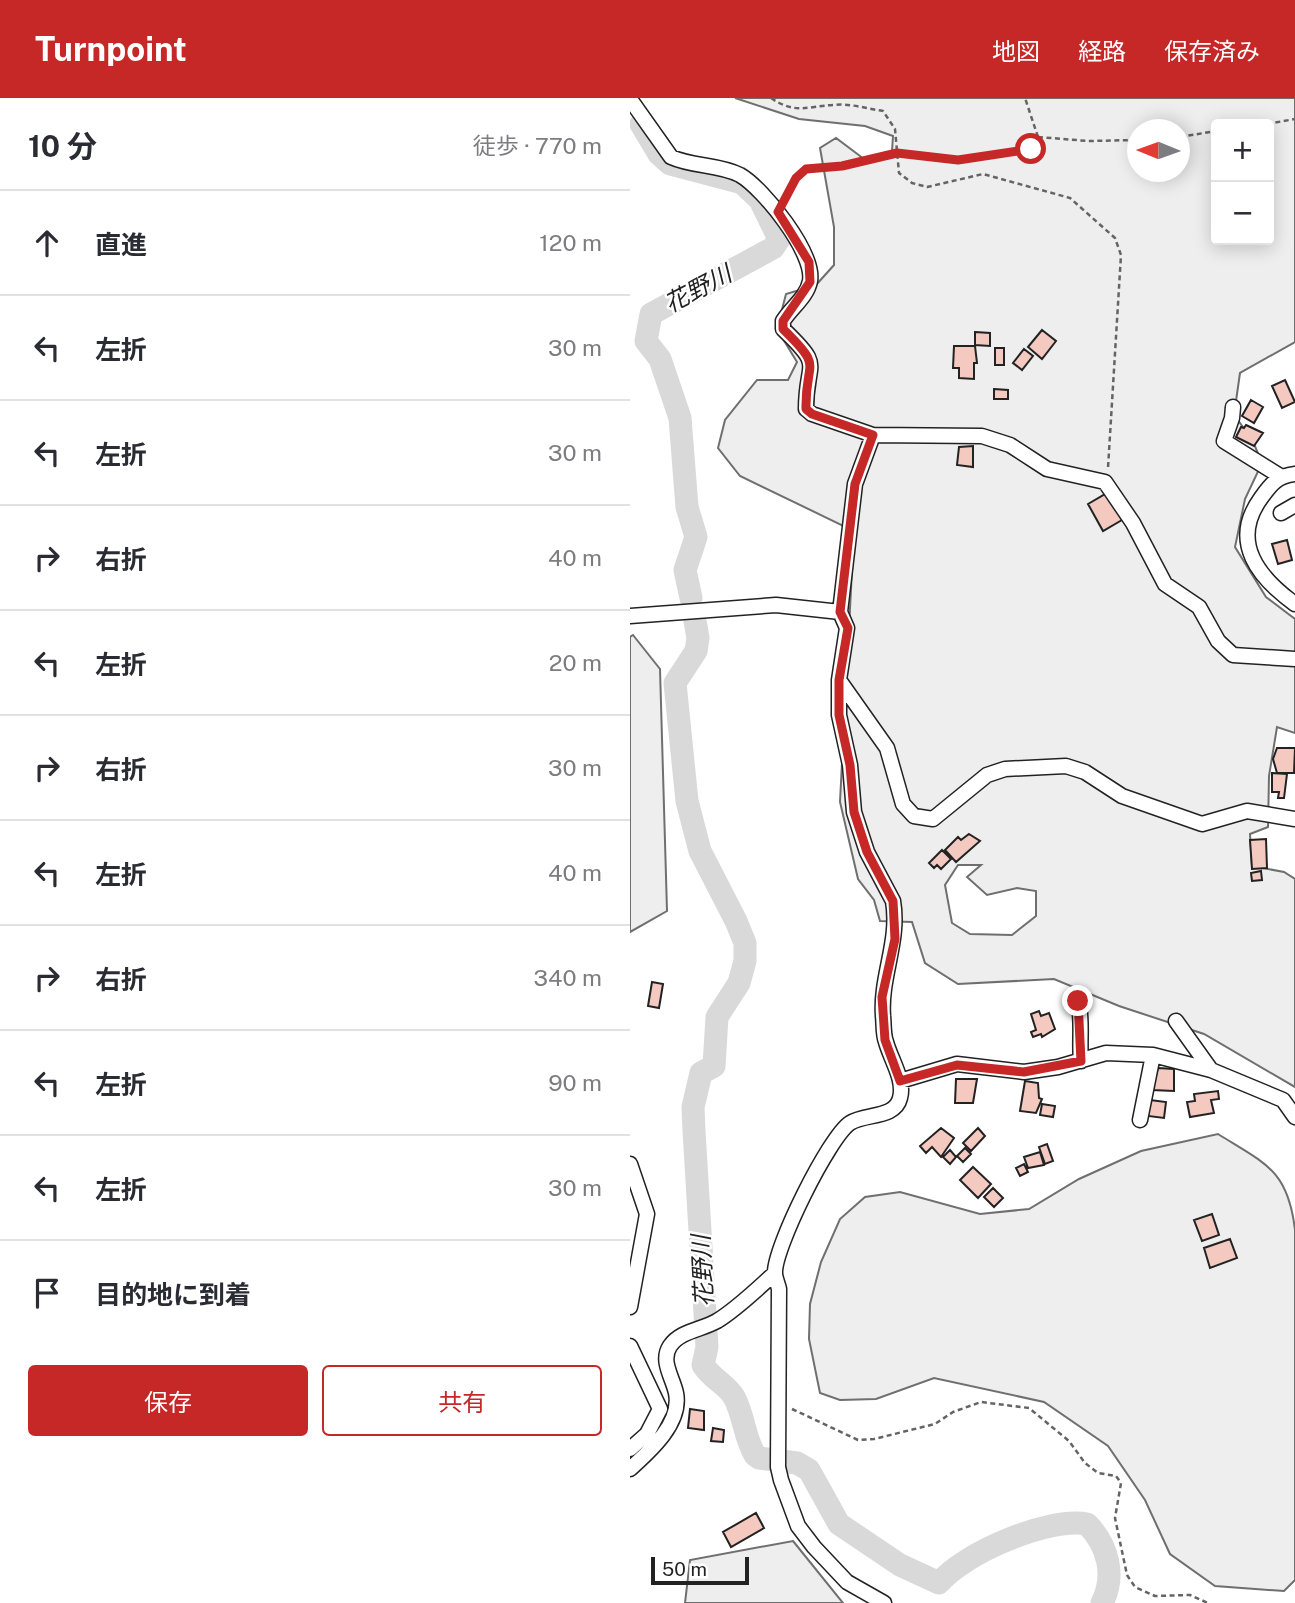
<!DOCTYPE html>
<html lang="ja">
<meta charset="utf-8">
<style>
:root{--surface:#fff;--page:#f7f7f7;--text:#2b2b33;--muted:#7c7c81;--line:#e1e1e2;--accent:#c62828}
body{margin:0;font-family:"Public Sans","Noto Sans JP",sans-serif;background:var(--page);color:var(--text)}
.controls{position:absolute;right:21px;top:21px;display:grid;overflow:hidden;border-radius:7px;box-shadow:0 4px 18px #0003}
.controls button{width:63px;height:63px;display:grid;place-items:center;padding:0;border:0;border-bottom:2px solid var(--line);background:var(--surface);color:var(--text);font:35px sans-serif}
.compass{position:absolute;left:497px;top:21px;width:63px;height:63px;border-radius:50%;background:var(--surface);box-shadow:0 4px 18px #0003;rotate:271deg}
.scale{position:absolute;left:21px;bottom:18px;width:98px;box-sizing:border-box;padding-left:7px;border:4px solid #222;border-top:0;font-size:19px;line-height:24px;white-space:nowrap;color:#222;-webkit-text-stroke:5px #fff;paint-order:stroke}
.stop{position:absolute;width:21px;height:21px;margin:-16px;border:5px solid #c62828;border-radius:50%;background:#fff}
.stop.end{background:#c62828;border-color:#fff;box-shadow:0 2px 7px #0008}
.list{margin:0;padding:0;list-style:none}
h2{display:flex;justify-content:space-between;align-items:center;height:91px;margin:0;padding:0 28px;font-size:30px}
h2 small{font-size:23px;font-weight:400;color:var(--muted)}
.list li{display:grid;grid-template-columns:46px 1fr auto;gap:21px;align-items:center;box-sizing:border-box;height:105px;padding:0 28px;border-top:2px solid var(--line)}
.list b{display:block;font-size:26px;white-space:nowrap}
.list em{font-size:23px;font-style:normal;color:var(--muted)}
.actions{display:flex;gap:14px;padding:21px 28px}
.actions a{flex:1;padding:16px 0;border:2px solid var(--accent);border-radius:7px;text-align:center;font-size:24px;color:var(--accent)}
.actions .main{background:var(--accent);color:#fff}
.icon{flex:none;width:38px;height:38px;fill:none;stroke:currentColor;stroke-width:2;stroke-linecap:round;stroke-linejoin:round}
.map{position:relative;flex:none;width:665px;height:1505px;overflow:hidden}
header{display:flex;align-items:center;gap:42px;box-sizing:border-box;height:98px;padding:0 35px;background:var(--accent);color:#fff}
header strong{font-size:33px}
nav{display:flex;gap:38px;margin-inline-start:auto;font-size:24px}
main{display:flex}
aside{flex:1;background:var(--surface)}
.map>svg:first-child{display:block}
.green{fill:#eee;stroke:#6f6f6f;stroke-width:2;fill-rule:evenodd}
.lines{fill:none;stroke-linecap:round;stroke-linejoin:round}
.river{stroke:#d9d9d9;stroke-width:23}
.building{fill:#f3c9c0;stroke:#222;stroke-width:2}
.minor-casing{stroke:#222;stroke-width:17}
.path{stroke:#646464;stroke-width:2.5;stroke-dasharray:5 3.5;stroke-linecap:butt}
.minor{stroke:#fff;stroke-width:14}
.route{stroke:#c62828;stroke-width:9}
.labels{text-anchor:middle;stroke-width:5;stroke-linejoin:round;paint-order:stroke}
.water-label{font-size:24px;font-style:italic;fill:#222;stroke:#fff}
</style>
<header>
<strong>Turnpoint</strong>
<nav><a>地図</a><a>経路</a><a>保存済み</a></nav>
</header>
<main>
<aside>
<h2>10 分<small>徒歩 · 770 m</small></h2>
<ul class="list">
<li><svg class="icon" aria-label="ahead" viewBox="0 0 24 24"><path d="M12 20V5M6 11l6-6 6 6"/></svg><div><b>直進</b></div><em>120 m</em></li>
<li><svg class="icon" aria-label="left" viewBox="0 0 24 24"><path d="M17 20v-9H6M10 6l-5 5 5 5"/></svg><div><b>左折</b></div><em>30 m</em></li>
<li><svg class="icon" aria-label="left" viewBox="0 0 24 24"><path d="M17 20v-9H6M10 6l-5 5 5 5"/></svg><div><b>左折</b></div><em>30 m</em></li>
<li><svg class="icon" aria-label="right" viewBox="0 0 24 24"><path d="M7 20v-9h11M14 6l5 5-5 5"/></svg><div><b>右折</b></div><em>40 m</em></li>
<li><svg class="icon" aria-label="left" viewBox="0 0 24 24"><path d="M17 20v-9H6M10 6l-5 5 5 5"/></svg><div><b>左折</b></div><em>20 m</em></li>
<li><svg class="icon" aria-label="right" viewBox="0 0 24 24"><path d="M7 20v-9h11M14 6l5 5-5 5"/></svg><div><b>右折</b></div><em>30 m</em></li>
<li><svg class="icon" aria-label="left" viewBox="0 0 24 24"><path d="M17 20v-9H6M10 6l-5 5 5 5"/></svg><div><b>左折</b></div><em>40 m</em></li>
<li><svg class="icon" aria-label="right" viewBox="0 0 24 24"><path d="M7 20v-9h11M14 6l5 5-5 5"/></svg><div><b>右折</b></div><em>340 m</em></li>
<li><svg class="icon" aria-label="left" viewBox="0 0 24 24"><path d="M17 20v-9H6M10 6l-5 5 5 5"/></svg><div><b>左折</b></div><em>90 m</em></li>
<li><svg class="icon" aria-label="left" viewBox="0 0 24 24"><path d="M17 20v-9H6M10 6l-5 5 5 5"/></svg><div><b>左折</b></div><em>30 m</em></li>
<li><svg class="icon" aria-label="arrive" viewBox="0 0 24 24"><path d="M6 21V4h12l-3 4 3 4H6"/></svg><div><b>目的地に到着</b></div></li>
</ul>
<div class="actions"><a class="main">保存</a><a>共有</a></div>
</aside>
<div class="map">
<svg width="665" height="1505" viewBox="0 0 665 1505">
<rect width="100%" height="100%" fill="#fff"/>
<path class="green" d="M105 0H665V244L610 275 604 317 622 341 632 365 615 401 605 449 636 499 665 521V635L647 629 639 678 638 729 620 736 622 768 654 774 665 781V989L574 936 489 908 424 881 328 886 295 865 282 824 250 823 244 802 228 781 210 704 224 433 110 378 88 350 95 322 127 282H158L167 264 147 231 156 196 186 187 204 167V129L190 50 206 40 234 61 262 53 263 38 235 28 169 21ZM586 26H639V142H586ZM508 32H550V74H508ZM328 767H351L337 779 357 797 387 790 406 793V818L382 837 340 836 322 825 315 787Z
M3 537 30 571 37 813 0 834V539Z
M588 1036C636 1066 658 1072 665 1132V1482L654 1493 585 1488 540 1456 515 1402 478 1348 414 1304 304 1280 246 1301 210 1302 190 1295 179 1241 180 1206 191 1164 210 1121 235 1099 270 1094 350 1116 399 1111 449 1081 511 1053Z
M163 1443 213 1505H55L60 1462Z"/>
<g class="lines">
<path class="river" d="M11 26 29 56 40 66 112 85 130 102 149 141 143 150 21 216 16 243 30 261 50 320 57 409 66 439 55 472 61 500
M65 523 68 540 66 553 45 585 57 703 70 753 106 823 115 845V863L109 885 87 919 84 968 71 975 63 1009 64 1033 77 1249 73 1267C83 1282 96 1286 104 1299 114 1317 114 1339 125 1357L129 1360 167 1365 179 1372 209 1426 270 1467 309 1485C334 1455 418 1419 457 1426 478 1447 486 1478 472 1505"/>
</g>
<path class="building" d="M412 232 426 243 412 261 398 249Z
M345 234 360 235V248L345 247Z
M324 248H345L347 265H344V281L329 280V270H323Z
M365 250H374V267H365Z
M394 251 403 258 392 272 383 265Z
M655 282 665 304 652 310 642 288Z
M364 291 378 292V301H364Z
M621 302 633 309 624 325 612 318Z
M616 327 633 335 624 348 606 339 611 329 614 330Z
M343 348V369L327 367 329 349Z
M477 395 492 422 473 433 458 406Z
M657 442 662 462 648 466 642 446Z
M647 650H665L664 675H647L643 661Z
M642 675 657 676 654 700H648L649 694H642Z
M339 736 350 743 326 764 315 752 328 739 331 742Z
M636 741 637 770 622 771 620 742Z
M312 752 321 761 311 771 307 767 304 770 299 765Z
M631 773 632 782 622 783 621 775Z
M22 884 33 886 29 910 18 908Z
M409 913 411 918 419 915 425 931 412 939 411 936 403 939 401 934 406 932 401 916Z
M528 970 544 971V993L522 992Z
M326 981H347L343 1005H325Z
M395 983 408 985 409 1000 412 1001 406 1015 390 1013Z
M588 993 589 1001 581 1002 584 1015 560 1019 557 1004 565 1003 564 996Z
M520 1002 536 1004 534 1020 518 1018Z
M412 1006 425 1008 423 1019 410 1017Z
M311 1030 324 1040 311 1059 302 1049 296 1055 290 1048Z
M348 1030 355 1038 341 1053 333 1045Z
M417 1046 423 1063 415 1066 409 1049Z
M335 1050 341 1056 333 1064 327 1058Z
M320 1052 326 1059 320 1066 313 1059Z
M410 1054 414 1067 398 1070 394 1059Z
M394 1066 398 1074 390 1078 386 1070Z
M343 1069 361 1086 348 1100 330 1082Z
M363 1090 373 1100 364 1109 354 1099Z
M582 1116 589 1137 572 1143 564 1122Z
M600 1141 607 1160 580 1170 574 1150Z
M60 1311 74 1313V1332L58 1330Z
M83 1330 94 1332 93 1344 81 1343Z
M126 1415 134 1430 101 1449 93 1434Z"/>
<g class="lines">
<g class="minor-casing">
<path id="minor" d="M0 1 41 59C63 69 88 66 110 77 133 90 185 155 180 183 177 199 161 210 153 223V231C195 271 176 261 176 311L182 316 243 337 352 338 380 347 417 371 475 384 503 425 535 486 569 509 588 543 603 557 665 561
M603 309 602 320 594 343 650 378
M665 376C647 378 641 386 631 400 599 444 629 480 665 506
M651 415 665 407
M210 514 225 386 243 337
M0 518 146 507 210 514 217 530 209 582V617L220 667 224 714 237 754 263 803C270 843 250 879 253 918 254 927 253 936 256 944 261 962 275 982 270 1000 265 1021 235 1015 220 1025 199 1039 144 1150 145 1175 145 1180 148 1186 149 1191L148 1369 151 1382 168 1428 184 1449 217 1484 254 1505
M209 582 257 650 273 706 284 718 303 721 357 677 375 671 436 668 455 674 492 698 572 726 617 713 665 721
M448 903C453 922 449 943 451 963
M546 923 581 972
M270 983 327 966 394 974 428 969 476 955 523 957 581 972 653 1002 665 1019
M510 1022 523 957
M0 1066 17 1116 0 1209
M0 1248 30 1311 17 1336 0 1351
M0 1371C20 1353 52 1325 46 1295 43 1280 30 1263 40 1248 50 1233 71 1232 87 1223 108 1210 127 1191 145 1175"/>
</g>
<path class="path" d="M141 0C166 17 177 8 204 7 220 5 238 11 253 13L265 31 269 75 282 85 297 89 353 76 440 100 485 140 491 157 478 370
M637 26 665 21
M408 39 458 43 508 42
M550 39 586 33
M155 102 169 76 182 68H212L267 55 329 62 401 51 408 39 395 0
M162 1311 228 1342 244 1341 305 1326 323 1314 351 1304 399 1310 439 1343 455 1365 468 1375 486 1378 491 1385 485 1420 497 1477 505 1489 525 1498 560 1497 578 1505"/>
<use href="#minor" class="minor"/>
</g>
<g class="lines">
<path class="route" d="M401 51 328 62 267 55 212 68 176 71 166 80 148 114 179 164 180 184 153 223V231C195 272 175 261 176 311L182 316 243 337 225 386 210 514 218 530 209 582V617L220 667 224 714 237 754 263 803 265 841 252 899 255 942 270 983 327 967 394 974 451 963 448 903"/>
</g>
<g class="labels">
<g class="water-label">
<text transform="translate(68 191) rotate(-28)" y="8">花野川</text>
<text transform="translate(73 1173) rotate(-93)" y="8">花野川</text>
</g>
</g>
</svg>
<div class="controls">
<button>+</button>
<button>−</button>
</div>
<svg class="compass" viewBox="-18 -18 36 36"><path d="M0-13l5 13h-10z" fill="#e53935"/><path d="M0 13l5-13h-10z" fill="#7c7c81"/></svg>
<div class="scale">50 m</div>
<div class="stop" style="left:401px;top:51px"></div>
<div class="stop end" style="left:448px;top:903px"></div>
</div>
</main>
